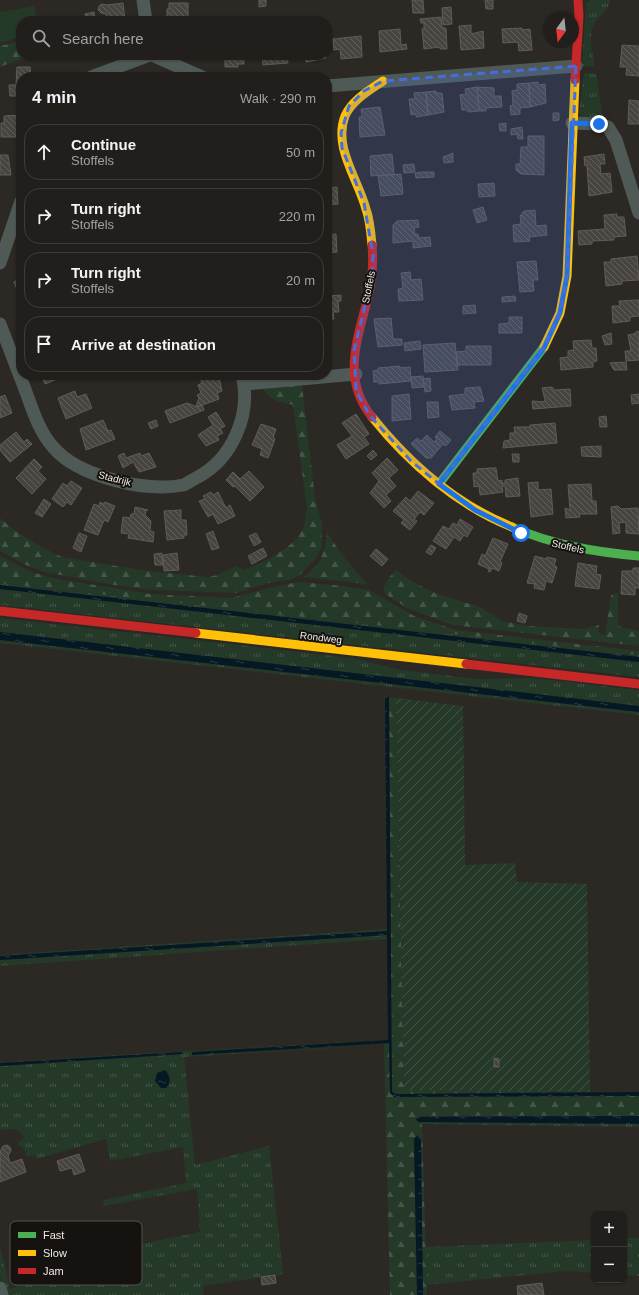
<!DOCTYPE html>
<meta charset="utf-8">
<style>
:root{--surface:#211e1b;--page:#292724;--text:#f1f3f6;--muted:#a2a2a3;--line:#3e3c3a}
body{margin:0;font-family:Helvetica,sans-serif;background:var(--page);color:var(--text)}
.controls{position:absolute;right:12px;bottom:12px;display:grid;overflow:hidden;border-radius:8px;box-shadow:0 1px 3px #0004}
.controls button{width:36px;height:36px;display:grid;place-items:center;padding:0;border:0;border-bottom:1px solid var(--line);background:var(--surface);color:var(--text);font:20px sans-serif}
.compass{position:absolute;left:543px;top:12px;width:36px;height:36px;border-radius:50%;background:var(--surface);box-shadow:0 1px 3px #0004;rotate:195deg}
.stop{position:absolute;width:12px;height:12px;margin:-9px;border:3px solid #1a73e8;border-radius:50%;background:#fff}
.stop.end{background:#1a73e8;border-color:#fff;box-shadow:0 1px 4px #0008}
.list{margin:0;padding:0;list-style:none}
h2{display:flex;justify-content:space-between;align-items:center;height:52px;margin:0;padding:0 16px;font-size:17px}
h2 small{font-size:13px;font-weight:400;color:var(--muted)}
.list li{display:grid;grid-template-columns:26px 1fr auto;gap:12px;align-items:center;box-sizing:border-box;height:56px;margin:0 8px 8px;padding:0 8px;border:1px solid var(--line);border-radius:16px}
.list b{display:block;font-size:15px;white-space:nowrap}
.list p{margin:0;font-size:13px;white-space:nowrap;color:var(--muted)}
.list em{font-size:13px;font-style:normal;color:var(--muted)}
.icon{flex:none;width:22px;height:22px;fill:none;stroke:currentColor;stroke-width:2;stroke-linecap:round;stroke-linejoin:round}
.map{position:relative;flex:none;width:639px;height:1295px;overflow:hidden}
.search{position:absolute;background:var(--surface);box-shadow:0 1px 3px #0004;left:16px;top:16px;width:316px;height:44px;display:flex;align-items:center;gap:10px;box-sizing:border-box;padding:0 14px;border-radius:16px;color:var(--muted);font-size:15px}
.panel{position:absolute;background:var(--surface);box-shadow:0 1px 3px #0004;left:16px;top:72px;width:316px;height:308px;border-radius:16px}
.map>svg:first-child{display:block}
.grass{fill:url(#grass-tufts)}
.forest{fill:url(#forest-firs)}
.park{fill:#253929}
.garden{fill:url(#garden-furrows)}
.water{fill:url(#water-ripples)}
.building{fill:url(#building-back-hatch);stroke:#605c59}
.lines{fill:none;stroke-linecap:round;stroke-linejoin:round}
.street{stroke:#4f5a56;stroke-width:13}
.fast{stroke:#4caf50;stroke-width:9}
.slow{stroke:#ffc107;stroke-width:9}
.jam{stroke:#c62828;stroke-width:9}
.route{stroke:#1a73e8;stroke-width:5}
.marked{fill:#476ddb;fill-opacity:0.2;stroke:#476ddb;stroke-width:3;stroke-dasharray:8 5;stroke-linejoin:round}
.labels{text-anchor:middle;stroke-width:4;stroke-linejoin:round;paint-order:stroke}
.street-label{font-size:10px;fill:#eee9e5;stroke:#15120f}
.key{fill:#15120f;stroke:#56524f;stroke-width:1}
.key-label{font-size:11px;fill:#eee9e5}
</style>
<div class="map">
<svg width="639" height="1295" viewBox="0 0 639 1295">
<defs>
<pattern id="grass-tufts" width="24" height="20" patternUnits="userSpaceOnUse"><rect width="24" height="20" fill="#253929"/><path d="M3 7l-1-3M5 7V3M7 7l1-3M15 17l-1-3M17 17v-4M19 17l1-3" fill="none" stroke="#455648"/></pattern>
<pattern id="forest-firs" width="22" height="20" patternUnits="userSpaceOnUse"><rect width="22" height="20" fill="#253929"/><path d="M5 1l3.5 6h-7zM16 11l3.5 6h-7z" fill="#455648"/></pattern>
<pattern id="garden-furrows" width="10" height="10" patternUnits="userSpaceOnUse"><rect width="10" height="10" fill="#253929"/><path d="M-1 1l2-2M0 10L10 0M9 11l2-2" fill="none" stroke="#455648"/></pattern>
<pattern id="water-ripples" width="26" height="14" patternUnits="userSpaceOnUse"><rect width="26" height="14" fill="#041923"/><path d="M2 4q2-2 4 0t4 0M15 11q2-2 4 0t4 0" fill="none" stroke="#293a43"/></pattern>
<pattern id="building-back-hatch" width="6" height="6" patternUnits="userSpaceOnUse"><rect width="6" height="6" fill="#484541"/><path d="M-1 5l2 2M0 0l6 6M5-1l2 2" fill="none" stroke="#63605c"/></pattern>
</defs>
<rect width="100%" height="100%" fill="#2c2824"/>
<path class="grass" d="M590 0H610C608 13 598 15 593 26 588 38 593 55 595 67L582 66 586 3Z
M584 73 596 74 603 119 584 118 579 114Z
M0 583 639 655V657L68 593 0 585Z
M0 589 639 662V677L0 605Z
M0 618 352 658 401 670 477 679 532 678 639 690V706L0 632Z
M0 640 639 712V715L0 643Z
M387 929V931L0 956V955Z
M386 935V939L0 966V960Z
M383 1040 191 1053 193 1055 384 1045 184 1057 195 1165 269 1146 283 1274 203 1286 204 1295H5L0 1276V1247L10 1289 117 1249 200 1232 197 1189 104 1206 103 1200 186 1183 183 1147 110 1161 106 1139 36 1159 35 1155 27 1157 24 1149 17 1144 24 1138C19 1126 10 1129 0 1130V1066L182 1054V1052L0 1063V1062Z
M619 1113 639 1115V1116H421Z
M422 1122 639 1124V1127L422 1124Z
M624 1238H639V1276L624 1275Z
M594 1240V1273L565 1271 427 1285 425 1247Z"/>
<path class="forest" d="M21 41V55H31L0 67V46Z
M302 385 315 498 322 524V547L316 558 300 575 289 580 268 583 236 593 154 590 114 585 44 572 26 565 0 551V518L13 529 41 547 62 557 147 571 208 577 218 575 236 566 245 570 269 559 286 548 297 539 304 526 307 508 293 405C278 402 269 399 261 387Z
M327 532 342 555 367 584 304 577C322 563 324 555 327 532Z
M0 556 34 573 63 580 151 594 231 598 273 587 298 582 343 586 368 590 416 617 456 630 639 651V655L0 583Z
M396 570 413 582 435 593 480 607 502 621 527 626 585 629 599 625V633L605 635 611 595 618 593V626L639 631V646L453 625 407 608 384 593C382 583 390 577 396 570Z
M389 697 396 698 404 1090 639 1092 396 1094 392 1092Z
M389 1043 390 1093 394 1097 639 1096V1115L421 1116 417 1118 418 1122H422V1124L427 1295H423L420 1137 414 1139 417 1295H390L384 1044Z"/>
<path class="park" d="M34 6 37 21H21V37L0 43V12Z"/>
<path class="garden" d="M396 698 463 706 465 865 515 863 517 882 587 884 590 1092 404 1090Z"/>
<path class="water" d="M0 585 639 657V662L0 589Z
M0 632 639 706V712L0 640Z
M385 697H389L392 1092 396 1094 639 1092V1096L394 1097 390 1093 389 1043 192 1055V1052L388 1040 387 935 0 960V956L387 931Z
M182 1052 183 1054 0 1066V1063Z
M165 1070C170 1075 172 1082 166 1088H161L155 1081 157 1073Z
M618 1116H639V1124L418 1122 416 1119 421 1117Z
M418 1135 421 1140 423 1295H417L414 1139Z"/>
<path class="building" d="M259 0H266V6L259 7Z
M412 0H423L424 13H413Z
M485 0H493V9H486Z
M123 3 125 21H107L106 14 101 13 98 10 99 6 102 4 107 5Z
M169 3H188V21H167V9H169Z
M451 7 452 24 443 25 442 8Z
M94 12 95 21H86L85 14Z
M441 17 442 28H446L447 49H440V47L424 49 422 29H424V23H421L420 19Z
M471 25V34L483 31 484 48 461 50 459 26Z
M522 28V30L530 29 532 50 519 51 518 42 503 43 502 29Z
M400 29 401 45 406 44 407 49 380 52 379 31Z
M361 36 362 57 341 59 340 49 334 50 333 39Z
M622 45 639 46V76L626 75 627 67H620Z
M218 55H241V58H244V64H238V67H225V58H218Z
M262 55H287L288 63 263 65Z
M305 55H325L326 58 306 62Z
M17 67H30L31 77H21V96H10L9 85H16Z
M538 82V85L545 84 546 103 530 107 529 83Z
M529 83 530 107 520 108V114L511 115 510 106 513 105 512 91 517 90V84Z
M477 87 479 111 468 112 467 110H462L460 95 466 94 465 89Z
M477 87 494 88V96H501L502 107 486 108V111H479Z
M436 91V93H442L444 112 428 115 426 92Z
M426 92 428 115 416 117V114L411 115 409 99H415L414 93Z
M629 100 639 101V124H628Z
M380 107 385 135 360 137 359 117H362L361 109Z
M553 113H559V120L553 121Z
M21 115V129H16V137H1V123H4V116Z
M506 123V131H500L499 124Z
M522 127 523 139H518L517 134 511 135V129Z
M528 136H544V175L521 174 516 170V164H520L521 147H528Z
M453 153V162L444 163 443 157Z
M392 154 394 174 371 176 370 156Z
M604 154 605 164H600L601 174 610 173 612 192 589 196 587 165 585 166 584 157Z
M0 155H8L11 175H0Z
M414 164 415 172 404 173 403 165Z
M422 172H434V177L416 178 415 173Z
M401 174 403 194 381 196 378 176Z
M494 183 495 196 479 197 478 184Z
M337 187 338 204 327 205V188Z
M483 207 487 220 477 223 473 210Z
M535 210 536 226 546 225 547 235 529 237 530 241 514 242 513 225 521 224 520 216 524 211Z
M617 214V217H624L626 236 614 237V240L592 241V244L579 245 578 231 605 229 604 215Z
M418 220 419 227 414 228 415 234H418L419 238 430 237 431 246 413 248V241L393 243V225L397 221Z
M336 234 337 252 327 253V235Z
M637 256 639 280 622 281V284L606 286 604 262H611V259Z
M536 261 538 280H533L534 291 520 292 517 262Z
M410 272 411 280 421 279 423 300 399 301 398 289 403 288 401 273Z
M20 279H21V299L14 282Z
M327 289 329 296 341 295V301H338L339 312H333L334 319H327Z
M515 296 516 301 502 302V297Z
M639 300V316L630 317V321L613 323 612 306H620L619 301Z
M475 305 476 313 463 314V306Z
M509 317H522V333H499V324L509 323Z
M391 318 393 339H402V345L378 347 374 319Z
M637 331 639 332V360L626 361 625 351H631L628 335 634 334Z
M611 333 612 344 605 345 602 336Z
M327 340 331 343V348H329L330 357H327Z
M591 340 592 348H596L597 361 593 362V367L561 370 560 358 568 357V351L574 350 573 341Z
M420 341 421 349 405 351 404 343Z
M455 343 458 370 425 372 423 345Z
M466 346H491V365H457L456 352 466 351Z
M626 362 627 370H614L610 363Z
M400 366V368L410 367 411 381 379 384V382H374L373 371 378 370V368Z
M41 375H61L62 377 45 384Z
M207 375H213L214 379 219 377 222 391 217 393 219 399 197 407 196 406 199 398 197 395 201 393 198 385 202 383 200 378Z
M423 376 424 387 412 388 411 377Z
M430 378 431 391 425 392 423 379Z
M480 387 484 401 474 402 475 408 452 410 449 396 465 394V388Z
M552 387 555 390 570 389 571 406 533 409 532 401 543 402 545 400 542 388Z
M75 391 77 397 86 394 92 408 66 419 58 398Z
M409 394 411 419 392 421V396Z
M639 394V403L632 404 631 395Z
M5 395 12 413 0 418V397Z
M427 402H438L439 417 428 418Z
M187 403 197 407 202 405 204 410 170 423 165 411Z
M216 412 225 426 220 429 223 433 217 436 219 440 206 446 198 435 213 425 208 417Z
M356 414 369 434 364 437 369 444 346 459 337 445 352 436 342 423Z
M606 416 607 427H600L599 417Z
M103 420 108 431 111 430 115 439 86 450 80 429Z
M156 420 158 426 151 429 148 423Z
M555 423 557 443 503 448 504 441 510 440V433H515L514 427H530V425Z
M261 424 276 429 273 438 275 439 268 458 260 455 262 449 252 445Z
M440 431 451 440 446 446 443 444 431 458H426L411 444 417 438 421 441 427 435 434 442 437 439 435 437Z
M16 432 24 442 27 439 32 444 10 462 0 450V445Z
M601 446V457L582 456 581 447Z
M373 450 377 455 371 460 367 456Z
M124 453 126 458 140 453 141 456 149 453 156 467 139 472 133 462 123 468 118 456Z
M512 454H519V462H513Z
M387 458 398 470 389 478 396 486 386 495 391 501 384 508 370 493 379 481 372 473Z
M34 459 42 467 38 471 46 479 32 494 16 478Z
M489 468H496L498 481 502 480V483H505V480L518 478 520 496 506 497 505 486H502L503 492 480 495 479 486 474 487 473 473H477V469Z
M249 471 264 487 250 501 235 486 233 487 226 480 233 472 240 479Z
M71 481 82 488 71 505 67 502 63 507 52 499 63 483 67 486Z
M538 482V490L551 489 553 514 531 517 528 483Z
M591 484 592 501H596L597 514H579L580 517 566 518 565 508 570 510 568 485Z
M418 491 434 503 424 515 420 512 414 519 417 521 410 530 401 523 404 520 393 511 406 497 410 501Z
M211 492 213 495 218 492 226 508 230 505 235 516 218 524 213 514 208 517 199 501 205 499 203 496Z
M44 499 51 504 42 517 35 513Z
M100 502 104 504 105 502 115 506 108 522 104 520 98 535 84 530 94 504 99 506Z
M618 506 621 509 638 508 639 534 626 533V522L619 523 620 533 613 534 611 507Z
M135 507 148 510H146L145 515 151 521 150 531 154 532 153 542 128 538 129 534 121 533 123 517 130 518 131 514H134Z
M181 510V520H186L187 535H184V538L167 540 164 511Z
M460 519 473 527 467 537 464 535 460 541 454 537 446 549 433 541 443 526 449 529 453 523 457 525Z
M213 531 219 548 212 550 206 534Z
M79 533 87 536 81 552 73 548Z
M256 533 261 542 254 546 249 536Z
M493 538 508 544 500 562 502 563 499 571 492 568 490 572 488 571 489 569 478 564 482 554 485 556Z
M431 545 436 548 431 555 426 552Z
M263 548 267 556 252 564 248 556Z
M376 549 388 559 382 566 370 556Z
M162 553 163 565H155L154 554Z
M177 553 179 570 164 571 163 555Z
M535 556 546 559 547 557 556 559 554 566 557 567 552 583 546 581 544 590 534 588 535 584 527 583Z
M578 563 597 566 596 574 601 575 599 589 575 586Z
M633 568H639V588H635V595L621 594 622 571H633Z
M519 613 527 616 525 623 517 621Z
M494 1058 499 1059V1067H494Z
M7 1145 10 1147 11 1151 8 1156 10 1163 22 1159 26 1172 0 1182V1152L3 1146Z
M79 1154 85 1171 74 1175 72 1168 60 1171 57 1161Z
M275 1275 276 1283 262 1285 261 1277Z
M542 1283 544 1295H518L517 1286Z"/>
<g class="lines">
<path class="street" d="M143 0 146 21
M152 55 202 77
M91 77 150 55
M327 86 576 66
M572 123 599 124 608 127 616 140 639 213
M0 263 21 201
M0 324C9 347 17 369 26 392 33 411 39 431 53 447 77 476 146 493 183 485 187 484 192 480 196 478 232 460 252 414 242 375
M245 384 356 374
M0 1288 2 1295"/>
<path class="fast" d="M439 484 544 347
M512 527C553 545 595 552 639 556"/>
<path class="slow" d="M372 245C371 233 370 220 366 209 358 179 333 147 345 116 352 100 370 90 383 81
M544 347 560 313 567 276 575 80
M372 417C409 463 457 505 512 527
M196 633 466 664"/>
<path class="jam" d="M575 80 579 16 578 0
M372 417C337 374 363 329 371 282 373 269 373 257 372 245
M0 611 196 633
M466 664 639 684"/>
</g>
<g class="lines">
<path class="route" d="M521 533 475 510 439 484 544 348 560 313 567 276 572 123 599 124"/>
</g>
<path class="marked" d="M576 66 567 276 560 313 544 347 439 484 411 461 370 416 356 391 354 350 371 281 373 255 364 203 342 148 341 133 349 106 364 91 383 81Z"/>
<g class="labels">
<g class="street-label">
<text transform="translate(368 287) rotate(-79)" y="4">Stoffels</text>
<text transform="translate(115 478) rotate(14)" y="4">Stadrijk</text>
<text transform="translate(568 546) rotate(13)" y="4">Stoffels</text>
<text transform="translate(321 637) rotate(7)" y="4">Rondweg</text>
</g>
</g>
<rect x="10" y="1221" width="132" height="64" rx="6" class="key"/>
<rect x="18" y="1232" width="18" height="6" fill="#4caf50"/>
<rect x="18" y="1250" width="18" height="6" fill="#ffc107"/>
<rect x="18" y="1268" width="18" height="6" fill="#c62828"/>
<g class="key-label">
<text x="43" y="1239">Fast</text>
<text x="43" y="1257">Slow</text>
<text x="43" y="1275">Jam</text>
</g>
</svg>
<div class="controls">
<button>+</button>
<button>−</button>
</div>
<svg class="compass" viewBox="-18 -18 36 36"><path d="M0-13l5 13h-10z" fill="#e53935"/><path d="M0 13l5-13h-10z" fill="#a2a2a3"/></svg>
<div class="stop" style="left:521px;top:533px"></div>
<div class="stop end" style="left:599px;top:124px"></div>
<div class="search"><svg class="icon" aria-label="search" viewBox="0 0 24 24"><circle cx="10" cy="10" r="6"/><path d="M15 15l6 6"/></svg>Search here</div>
<section class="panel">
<h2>4 min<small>Walk · 290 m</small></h2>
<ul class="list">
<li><svg class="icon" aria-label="ahead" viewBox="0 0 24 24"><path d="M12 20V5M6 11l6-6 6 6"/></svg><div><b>Continue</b><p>Stoffels</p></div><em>50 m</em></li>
<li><svg class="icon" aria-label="right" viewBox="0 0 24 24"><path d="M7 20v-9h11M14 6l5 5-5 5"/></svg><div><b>Turn right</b><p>Stoffels</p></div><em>220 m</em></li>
<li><svg class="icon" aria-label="right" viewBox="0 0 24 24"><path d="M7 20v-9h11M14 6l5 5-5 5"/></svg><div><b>Turn right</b><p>Stoffels</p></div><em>20 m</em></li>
<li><svg class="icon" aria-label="arrive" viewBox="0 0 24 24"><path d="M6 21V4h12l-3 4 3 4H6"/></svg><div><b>Arrive at destination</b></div></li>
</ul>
</section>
</div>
